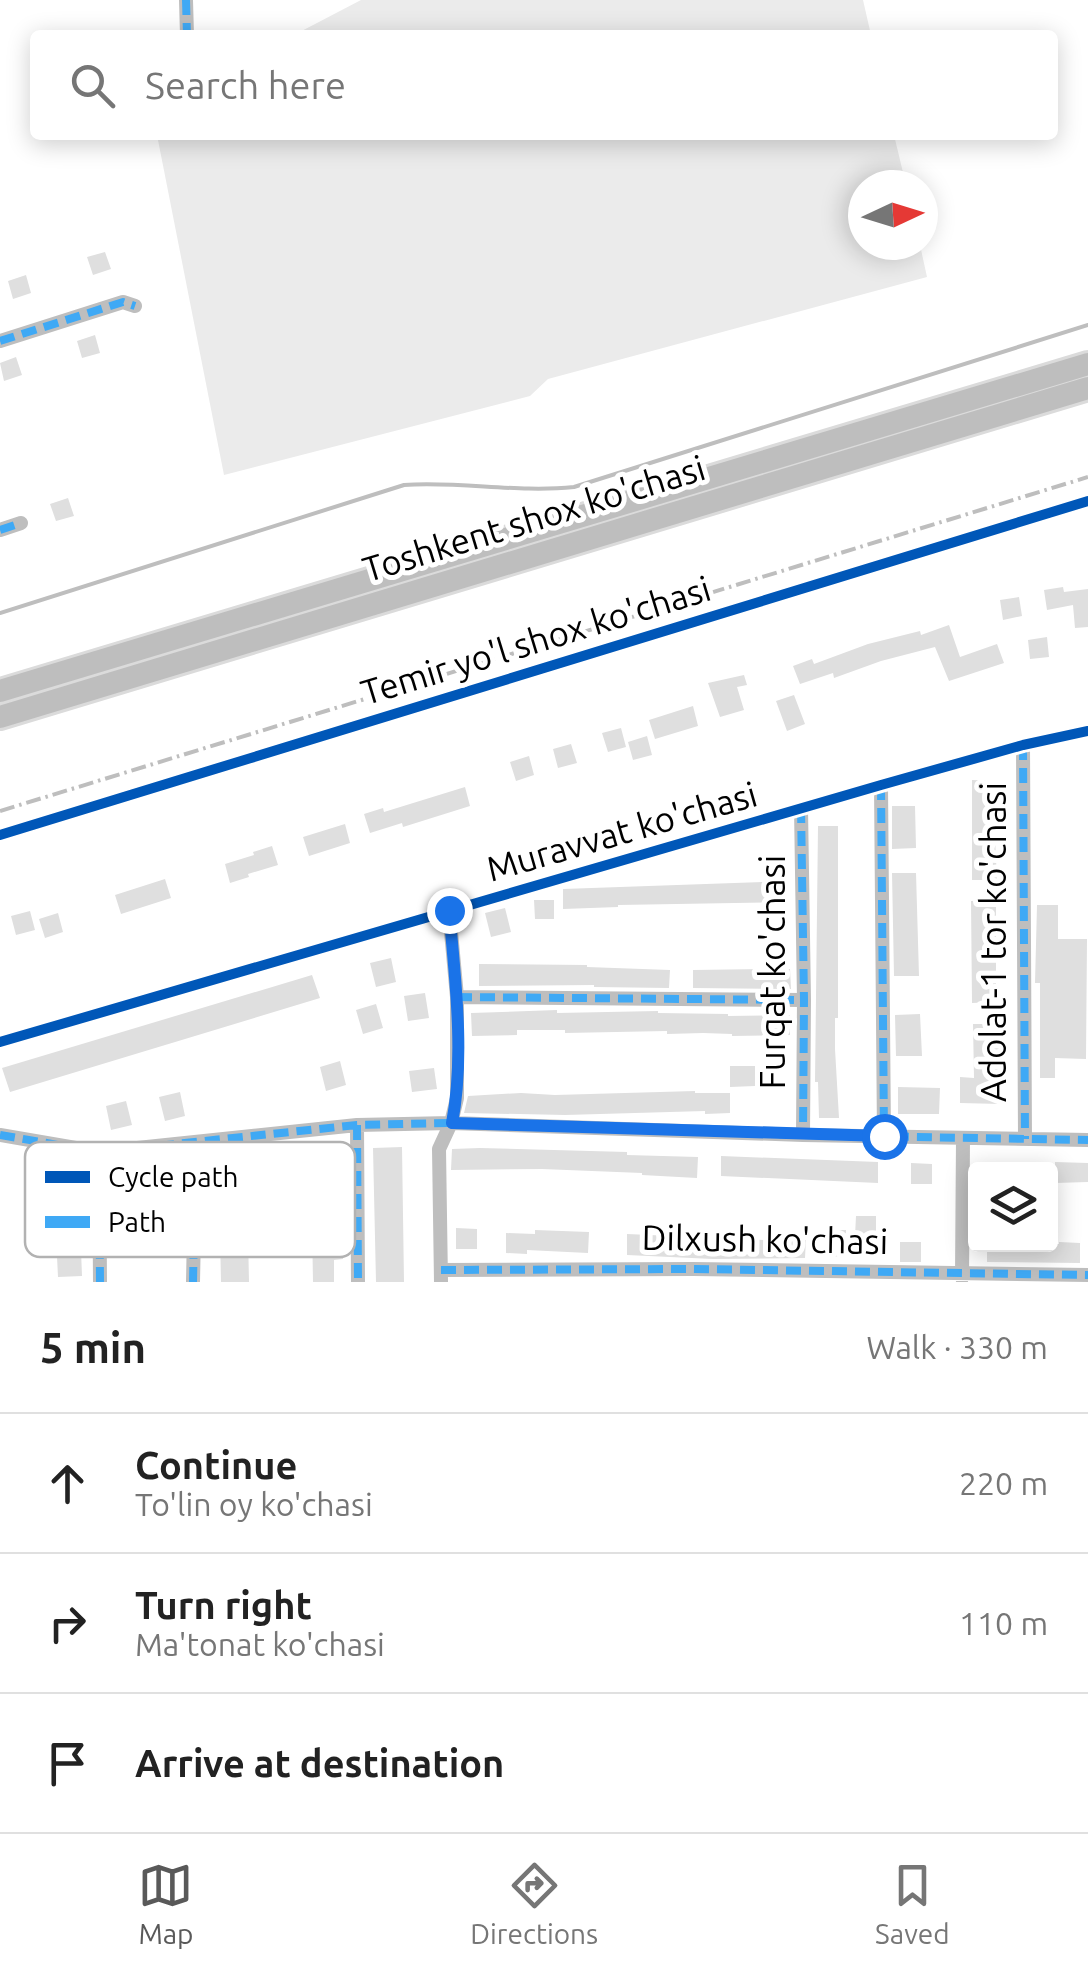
<!DOCTYPE html>
<meta charset="utf-8">
<style>
:root{--surface:#fff;--page:#f6f6f6;--text:#222;--muted:#767676;--line:#e0e0e0;--accent:#595959}
body{margin:0;font-family:Ubuntu,sans-serif;background:var(--page);color:var(--text)}
.controls{position:absolute;right:30px;bottom:30px;display:grid;overflow:hidden;border-radius:10px;box-shadow:0 5px 25px #0003}
.controls button{width:90px;height:90px;display:grid;place-items:center;padding:0;border:0;border-bottom:2px solid var(--line);background:var(--surface);color:var(--text);font:50px sans-serif}
.compass{position:absolute;left:848px;top:170px;width:90px;height:90px;border-radius:50%;background:var(--surface);box-shadow:0 5px 25px #0003;rotate:86deg}
.stop{position:absolute;width:30px;height:30px;margin:-22px;border:8px solid #1a73e8;border-radius:50%;background:#fff}
.stop.end{background:#1a73e8;border-color:#fff;box-shadow:0 2px 10px #0008}
.list{margin:0;padding:0;list-style:none}
h2{display:flex;justify-content:space-between;align-items:center;height:130px;margin:0;padding:0 40px;font-size:42px}
h2 small{font-size:32px;font-weight:400;color:var(--muted)}
.list li{display:grid;grid-template-columns:65px 1fr auto;gap:30px;align-items:center;box-sizing:border-box;height:140px;padding:0 40px;border-top:2px solid var(--line)}
.list b{display:block;font-size:38px;white-space:nowrap}
.list p{margin:0;font-size:32px;white-space:nowrap;color:var(--muted)}
.list em{font-size:32px;font-style:normal;color:var(--muted)}
.icon{flex:none;width:55px;height:55px;fill:none;stroke:currentColor;stroke-width:2;stroke-linecap:round;stroke-linejoin:round}
.map{position:relative;flex:none;width:1088px;height:1282px;overflow:hidden}
.search{position:absolute;background:var(--surface);box-shadow:0 5px 25px #0003;left:30px;right:30px;top:30px;height:110px;display:flex;align-items:center;gap:25px;box-sizing:border-box;padding:0 35px;border-radius:10px;color:var(--muted);font-size:38px}
.sheet{height:550px;background:var(--surface)}
nav{display:flex;justify-content:space-around;align-items:center;box-sizing:border-box;height:140px;border-top:2px solid var(--line);background:var(--surface);font-size:28px;color:var(--muted)}
nav a{display:grid;justify-items:center;gap:5px}
nav .on{color:var(--accent)}
.map>svg:first-child{display:block}
.green{fill:#ebebeb}
.lines{fill:none;stroke-linecap:round;stroke-linejoin:round}
.stream{stroke:#bebebe;stroke-width:4}
.building{fill:#dfdfdf}
.trunk-casing{stroke:#dbdbdb;stroke-width:28}
.minor{stroke:#bebebe;stroke-width:14}
.trunk{stroke:#bebebe;stroke-width:22}
.rail{stroke:#bebebe;stroke-width:4;stroke-dasharray:15 5 2.5 5;stroke-linecap:butt}
.quiet{stroke:#3fa9f5;stroke-width:8;stroke-dasharray:15 8;stroke-linecap:butt}
.cycleway-casing{stroke:#fff;stroke-width:16}
.cycleway{stroke:#0057b8;stroke-width:10}
.route{stroke:#1a73e8;stroke-width:12}
.labels{text-anchor:middle;stroke-width:10;stroke-linejoin:round;paint-order:stroke}
.street-label{font-size:35px;fill:#000;stroke:#fff}
.key{fill:#fff;stroke:#b2b2b2;stroke-width:2.5}
.key-label{font-size:28px;fill:#000}
</style>
<div class="map">
<svg width="1088" height="1282" viewBox="0 0 1088 1282">
<rect width="100%" height="100%" fill="#fff"/>
<path class="green" d="M361 0H863L871 35H294Z
M157 135H894L906 185H863V245H920L927 277 548 379 530 396 224 475Z"/>
<g class="lines">
<path class="stream" d="M0 613 404 485C461 481 517 493 574 487L1088 325"/>
</g>
<path class="building" d="M105 252 111 269 93 275 87 257Z
M26 275 31 293 13 299 8 281Z
M95 335 100 353 82 358 77 341Z
M16 357 22 375 4 381 0 363Z
M68 498 74 516 56 521 50 504Z
M1063 587 1064 592 1088 589V627L1075 628 1073 605 1047 610 1044 590Z
M1019 597 1022 616 1003 620 1000 600Z
M949 625 960 657 997 644 1004 663 949 681 935 647 881 661 834 678 833 673 800 684 793 666 812 659 814 664 868 644 920 631 921 635Z
M1047 637 1049 657 1030 659 1028 640Z
M744 675 747 685 737 687 744 710 720 717 708 683Z
M794 695 805 724 787 731 776 701Z
M693 706 698 726 655 739 649 720Z
M621 728 626 747 608 752 602 733Z
M647 736 652 755 633 760 628 742Z
M571 744 577 763 558 768 553 749Z
M529 756 534 775 516 781 510 762Z
M972 780 997 781 995 838 997 880H972Z
M465 787 470 806 403 827 402 823 370 833 364 814 383 808 384 812Z
M892 806H915L916 848 892 849Z
M345 824 350 843 309 856 303 837Z
M818 826H838V1018H835V1049L839 1118H819L818 1082H815Z
M272 846 278 865 248 874 249 877 230 883 225 864 254 855 253 852Z
M892 873H916L919 976H894Z
M165 879 171 898 121 914 115 895Z
M763 882H788V902L618 905V907L563 909V889Z
M534 900H554V919H535Z
M996 900V1002L972 1003 971 901Z
M1037 905H1058V939H1087L1086 1059 1055 1058V1078H1040V983H1035Z
M505 908 511 932 491 937 485 913Z
M30 911 35 930 16 935 11 916Z
M58 913 63 932 45 938 39 919Z
M391 958 396 982 376 987 370 963Z
M479 964 587 965V967L670 970 669 988 594 987V985L479 986Z
M765 969H790L791 989 693 988V970Z
M312 975 320 998 10 1092 2 1068Z
M425 993 429 1018 408 1021 404 996Z
M376 1004 383 1028 363 1034 356 1010Z
M557 1010V1013L658 1011V1013L728 1014V1016L790 1015V1035L732 1036V1034L703 1033 667 1034V1031L565 1033V1030H517V1035L472 1036 471 1013Z
M920 1014 922 1056H896L895 1015Z
M973 1024H998L1001 1104 960 1103V1077L974 1078Z
M340 1061 346 1085 326 1091 320 1067Z
M730 1066H755V1086L730 1087Z
M434 1068 437 1089 412 1092 409 1071Z
M898 1087 940 1088 939 1114H898Z
M695 1091V1093H730V1113L705 1114V1111L565 1115 464 1113 468 1096 521 1093 555 1095Z
M180 1092 185 1116 165 1121 159 1097Z
M126 1101 132 1125 111 1130 106 1106Z
M402 1147 404 1282H376L373 1148Z
M480 1148 627 1152V1155L698 1157 697 1178 642 1175V1173L542 1169 451 1170 452 1149Z
M721 1156 878 1162V1183L721 1176Z
M1055 1162 1088 1163V1182L1055 1183Z
M911 1163 932 1164V1184H911Z
M341 1166 343 1259 334 1260V1282H313L311 1167Z
M78 1173 82 1276 58 1277 53 1174Z
M219 1188H247L249 1282H221Z
M856 1216H876V1237L855 1236Z
M456 1228 477 1229V1249H456Z
M535 1230 589 1232 588 1253 527 1250V1254L506 1253V1233L535 1234Z
M832 1230H846L845 1257 831 1256Z
M627 1234 784 1241V1238H806L805 1258 713 1259 627 1255Z
M900 1242H921V1262H900Z
M1059 1242 1080 1243V1263L987 1262V1244H1059Z"/>
<g class="lines">
<g class="trunk-casing">
<path id="trunk" d="M0 691 1088 364
M0 717 1088 388"/>
</g>
<path class="minor" d="M186 0 187 35
M0 341 123 302 135 306
M0 530 21 523
M1023 745 1025 1139
M881 785 884 1137
M801 808 804 1000 803 1135
M0 835 1088 501
M457 997 804 1000
M0 1042 881 785 1023 745 1088 731
M357 1125 358 1282
M0 1135 99 1152 357 1125 451 1123 803 1135 1088 1140
M99 1152 100 1282
M441 1270 693 1269 1088 1275
M962 1278 963 1139
M193 1282 194 1232
M441 1282 439 1149 451 1123 457 1098V997L449 910"/>
<use href="#trunk" class="trunk"/>
<path class="rail" d="M0 811 1088 477"/>
<path class="quiet" d="M186 0 187 35
M0 341 123 302 135 306
M0 530 21 523
M1023 745 1025 1139
M881 785 884 1137
M801 808 804 1000 803 1135
M457 997 804 1000
M357 1125 358 1282
M0 1135 99 1152 357 1125 451 1123 803 1135 1088 1140
M99 1152 100 1282
M441 1270 693 1269 1088 1275
M193 1282 194 1232"/>
<g class="cycleway-casing">
<path id="cycleway" d="M0 835 1088 501
M0 1042 881 785 1023 745 1088 731"/>
</g>
<use href="#cycleway" class="cycleway"/>
</g>
<g class="lines">
<path class="route" d="M449 910C455 977 465 1057 452 1123L884 1136"/>
</g>
<g class="labels">
<g class="street-label">
<text transform="translate(534 519) rotate(-17)" y="12">Toshkent shox ko'chasi</text>
<text transform="translate(536 641) rotate(-17)" y="12">Temir yo'l shox ko'chasi</text>
<text transform="translate(622 832) rotate(-16)" y="12">Muravvat ko'chasi</text>
<text transform="translate(994 942) rotate(-90)" y="12">Adolat-1 tor ko'chasi</text>
<text transform="translate(773 972) rotate(-90)" y="12">Furqat ko'chasi</text>
<text transform="translate(765 1240) rotate(1)" y="12">Dilxush ko'chasi</text>
</g>
</g>
<rect x="25" y="1142" width="330" height="115" rx="15" class="key"/>
<rect x="45" y="1171" width="45" height="12" fill="#0057b8"/>
<rect x="45" y="1216" width="45" height="12" fill="#3fa9f5"/>
<g class="key-label">
<text x="108" y="1187">Cycle path</text>
<text x="108" y="1232">Path</text>
</g>
</svg>
<div class="controls">
<button><svg class="icon" aria-label="layers" viewBox="0 0 24 24"><path d="M12 4l9 5-9 5-9-5zM3 14l9 5 9-5"/></svg></button>
</div>
<svg class="compass" viewBox="-18 -18 36 36"><path d="M0-13l5 13h-10z" fill="#e53935"/><path d="M0 13l5-13h-10z" fill="#767676"/></svg>
<div class="stop" style="left:884px;top:1136px"></div>
<div class="stop end" style="left:449px;top:910px"></div>
<div class="search"><svg class="icon" aria-label="search" viewBox="0 0 24 24"><circle cx="10" cy="10" r="6"/><path d="M15 15l6 6"/></svg>Search here</div>
</div>
<section class="sheet">
<h2>5 min<small>Walk · 330 m</small></h2>
<ul class="list">
<li><svg class="icon" aria-label="ahead" viewBox="0 0 24 24"><path d="M12 20V5M6 11l6-6 6 6"/></svg><div><b>Continue</b><p>To'lin oy ko'chasi</p></div><em>220 m</em></li>
<li><svg class="icon" aria-label="right" viewBox="0 0 24 24"><path d="M7 20v-9h11M14 6l5 5-5 5"/></svg><div><b>Turn right</b><p>Ma'tonat ko'chasi</p></div><em>110 m</em></li>
<li><svg class="icon" aria-label="arrive" viewBox="0 0 24 24"><path d="M6 21V4h12l-3 4 3 4H6"/></svg><div><b>Arrive at destination</b></div></li>
</ul>
</section>
<nav>
<a class="on"><svg class="icon" aria-label="map" viewBox="0 0 24 24"><path d="M3 6l6-2 6 2 6-2v14l-6 2-6-2-6 2zM9 4v14M15 6v14"/></svg>Map</a>
<a><svg class="icon" aria-label="directions" viewBox="0 0 24 24"><path d="M12 3l9 9-9 9-9-9zM9 14v-3h6M13 9l2 2-2 2"/></svg>Directions</a>
<a><svg class="icon" aria-label="saved" viewBox="0 0 24 24"><path d="M7 4h10v16l-5-4-5 4z"/></svg>Saved</a>
</nav>
